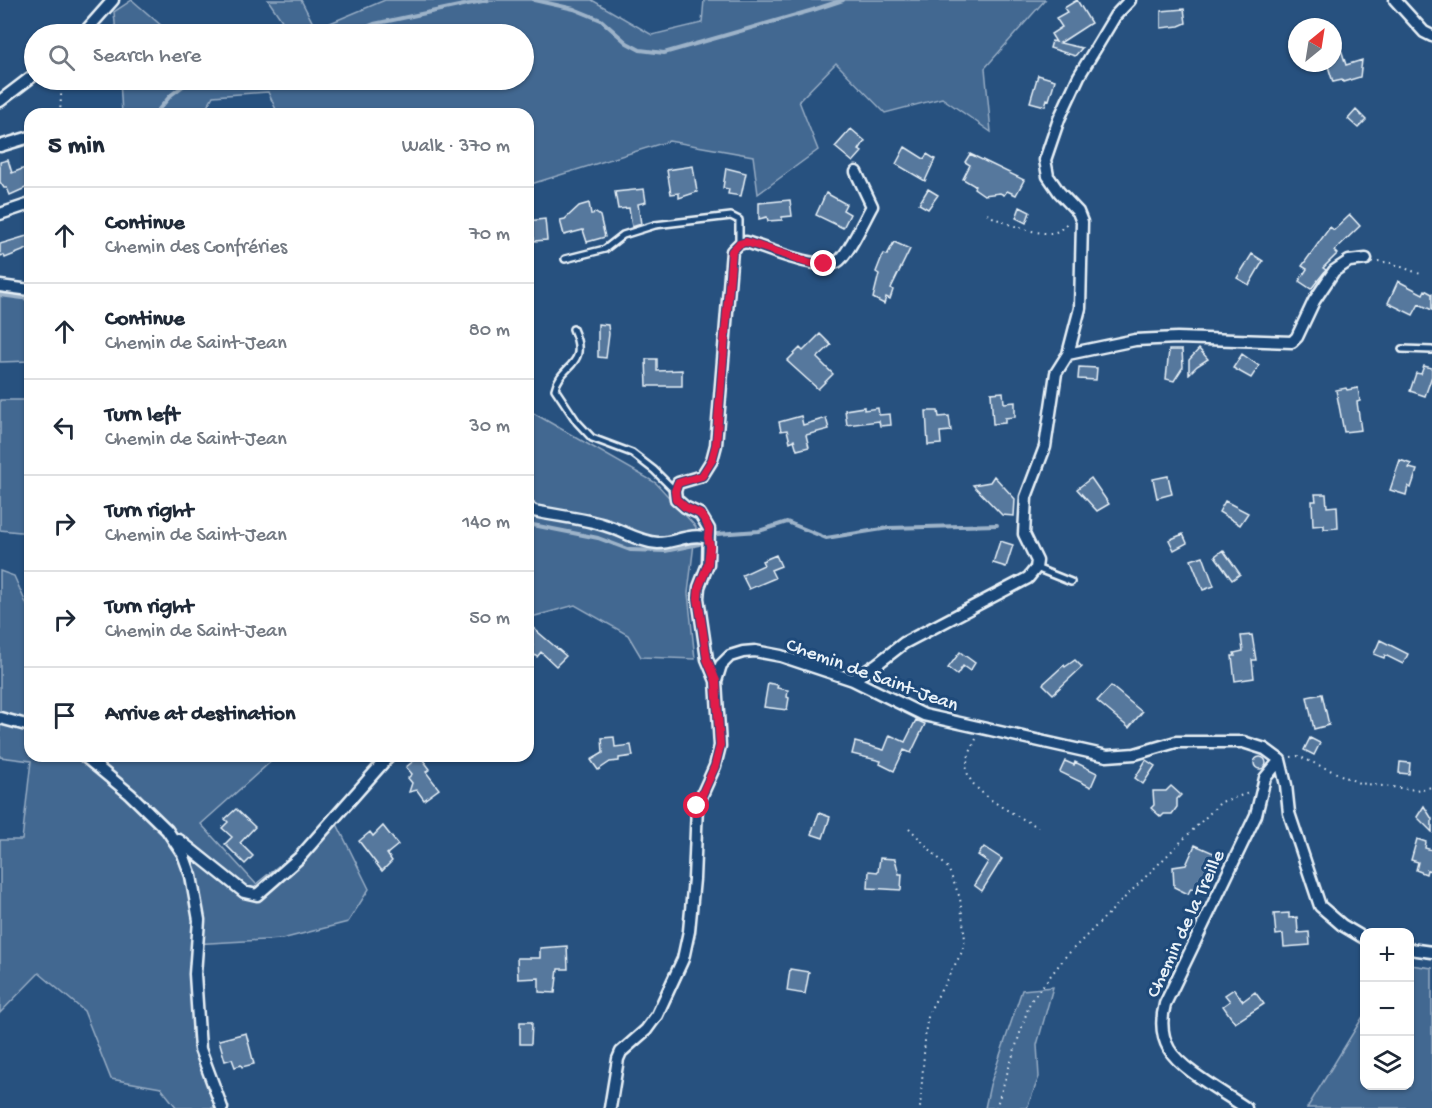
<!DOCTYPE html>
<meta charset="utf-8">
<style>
:root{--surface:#fff;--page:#f2f2f3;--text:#1f2937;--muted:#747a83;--line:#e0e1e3}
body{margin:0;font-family:"Gochi Hand",sans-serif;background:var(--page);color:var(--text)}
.controls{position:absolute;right:18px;bottom:18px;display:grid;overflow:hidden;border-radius:12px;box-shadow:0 2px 4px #0004}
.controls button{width:54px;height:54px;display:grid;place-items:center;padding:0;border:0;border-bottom:2px solid var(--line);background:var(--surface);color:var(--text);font:30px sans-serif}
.compass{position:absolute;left:1288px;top:18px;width:54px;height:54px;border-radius:50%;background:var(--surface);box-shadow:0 2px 4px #0004;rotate:30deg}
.stop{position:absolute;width:18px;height:18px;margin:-14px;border:4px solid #e11d48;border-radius:50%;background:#fff}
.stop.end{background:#e11d48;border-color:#fff;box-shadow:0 2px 6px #0008}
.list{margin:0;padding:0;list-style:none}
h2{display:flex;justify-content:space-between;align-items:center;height:78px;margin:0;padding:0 24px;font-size:26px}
h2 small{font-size:20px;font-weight:400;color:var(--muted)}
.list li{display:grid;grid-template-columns:39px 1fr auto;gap:18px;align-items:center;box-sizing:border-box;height:96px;padding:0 24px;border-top:2px solid var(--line)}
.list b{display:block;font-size:22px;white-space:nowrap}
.list p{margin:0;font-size:20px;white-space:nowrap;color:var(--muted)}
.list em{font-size:20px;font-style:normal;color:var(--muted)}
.icon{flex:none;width:33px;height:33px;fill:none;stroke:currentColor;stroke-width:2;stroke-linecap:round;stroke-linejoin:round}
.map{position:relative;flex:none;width:1432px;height:1108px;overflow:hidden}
.search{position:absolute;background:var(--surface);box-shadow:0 2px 4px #0004;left:24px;top:24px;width:510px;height:66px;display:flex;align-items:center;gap:15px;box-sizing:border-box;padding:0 21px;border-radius:33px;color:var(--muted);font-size:22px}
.panel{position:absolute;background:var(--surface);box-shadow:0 2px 4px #0004;left:24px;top:108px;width:510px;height:654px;border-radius:18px}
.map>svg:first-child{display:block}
.green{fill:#436891;stroke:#96acc4;stroke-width:1.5}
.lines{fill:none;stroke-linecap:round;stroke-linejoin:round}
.stream{stroke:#9db3c9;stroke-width:4}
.building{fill:#57789d;stroke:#e8f1f8;stroke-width:1.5}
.lane-casing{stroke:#e8f1f8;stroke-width:10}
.street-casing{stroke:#e8f1f8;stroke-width:15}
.path{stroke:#e8f1f8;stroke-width:2;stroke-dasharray:1.5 4.5;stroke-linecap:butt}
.lane{stroke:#1f4a7a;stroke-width:5}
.street{stroke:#1f4a7a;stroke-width:10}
.route{stroke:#e11d48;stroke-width:8}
.labels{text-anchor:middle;stroke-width:6;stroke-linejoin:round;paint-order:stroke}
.street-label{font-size:20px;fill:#e8f1f8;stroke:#1f4a7a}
</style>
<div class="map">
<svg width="1432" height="1108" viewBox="0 0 1432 1108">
<rect width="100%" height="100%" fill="#27517f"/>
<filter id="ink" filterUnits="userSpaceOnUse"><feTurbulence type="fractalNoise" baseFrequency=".0167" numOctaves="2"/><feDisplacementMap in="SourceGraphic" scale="12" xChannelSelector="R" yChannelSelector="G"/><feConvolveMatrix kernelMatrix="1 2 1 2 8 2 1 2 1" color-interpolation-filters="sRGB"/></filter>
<g filter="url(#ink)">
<path class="green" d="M132 0 171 34H116L114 12Z
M268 0H301L316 29 385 0H592L652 35 702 23 704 0H1045L985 68 991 132 942 98 885 113 836 63 799 101 818 150 758 194 753 156 669 141 528 185V114H278L268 92 213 96 203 114H122L120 80H524V34H291Z
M0 289 30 294V361L0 362Z
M0 400H30V533L0 530Z
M528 410 656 483 696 527 688 593 695 659 641 657 628 635 575 605 528 618Z
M0 571 14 576 30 612V756H277L201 824 256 884 335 820 369 889 348 922 282 939 192 944V1037L215 1108H177L161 1088 111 1079 84 1011 39 973 0 1013V840H22L31 761 0 757Z
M1410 965 1432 968V1108H1307L1364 1015V1086H1410Z
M1053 987 1037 1045 1039 1077 1027 1108H985L990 1085 1022 990Z"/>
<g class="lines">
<path class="stream" d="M534 0 574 9 601 20 627 43 640 50 664 53 813 10 843 0
M349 34 374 24 487 0
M155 114 171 95 191 80
M0 295 30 299
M528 524 598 538 630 550 665 551 699 544
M717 534 759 531 787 522 826 538 889 528 997 525"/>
</g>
<path class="building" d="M1077 0 1091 23 1060 43 1082 48 1075 56 1050 48 1052 41 1056 42 1051 34 1062 27 1056 18 1067 12 1064 8Z
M1184 9 1186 23 1179 26 1161 28V11Z
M1341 49 1346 65 1362 60 1360 77 1343 82 1342 80 1333 82 1327 63H1333V51Z
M1038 75 1055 80 1049 100 1047 99 1045 106 1030 102Z
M1356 110 1366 120 1358 128 1348 119Z
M851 129 865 141 859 150 862 152 853 162 835 147Z
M905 147 924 159 927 154 935 159 925 181 896 164Z
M970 154 1024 180 1016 195 1007 191 1004 195 1000 193 984 195 974 188 975 186 963 179 970 165 965 162Z
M8 160 12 173 30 166V186L10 195 7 188H4L0 182V162Z
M693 166 697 192 679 198V193L671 194 667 170Z
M726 168 746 173 741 196 728 194 729 189 723 188Z
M644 189 646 202 638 204 641 224 632 227 629 208 618 209 615 192Z
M928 189 938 195 928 209 919 204Z
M826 193 846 204 843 210 850 214 843 228 816 215Z
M790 200 792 216 782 217V220L768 221 767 217 759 219V203Z
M589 203 591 214 596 213 600 216 605 237 587 242 583 230 564 235 560 220 565 219 579 206Z
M1020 207 1030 212 1026 223 1016 218Z
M1350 215 1360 226 1334 251 1337 254 1323 268 1326 270 1311 289 1299 281 1307 269 1302 266 1330 227 1334 230Z
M545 219 547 240 534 241V238L528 239V221Z
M30 235V248L5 258 4 255 0 256V244Z
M894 242 910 249 891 288 893 290 890 299 886 297 884 304 873 298 879 274 876 272 881 259 884 254 887 255Z
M1252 254 1263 261 1249 285 1237 278Z
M1398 281 1423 294 1425 290 1432 294V310L1419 304 1413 315 1388 303Z
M598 324 608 325 609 334 606 358 598 357Z
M820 334 831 345 817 358 833 374 818 389 787 361 800 348 803 351Z
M1199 349 1208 359 1197 366 1189 374V360Z
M1169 350H1182L1183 367 1174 381 1166 379Z
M1242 354 1259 366 1251 378 1233 368Z
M646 359H657V371L682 370V386H647Z
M1424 366 1432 368V376L1425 396 1410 391 1416 373 1421 374Z
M1079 367 1097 368 1096 380 1078 379Z
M1346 388 1347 390 1358 388 1360 401 1357 402 1361 430 1344 432 1336 390Z
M1003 392 1004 403 1015 402V417L1005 418V423L993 424 991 393Z
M864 407V410L878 408 879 415 890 414 891 425 880 426 879 421 847 425 845 410Z
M926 411H938L939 417 949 416 951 431 940 432 941 444 928 445Z
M801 416 803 425 826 418 829 429 806 435 809 447 797 450 794 440 790 442 787 430 781 431 779 422Z
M1400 460 1411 464 1409 468 1417 470 1411 488 1408 486 1406 495 1390 490Z
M994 476 1015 499 1014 516 1002 515 973 485 990 482Z
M1168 476 1172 494 1157 498 1153 479Z
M1091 478 1109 504 1097 511 1077 489Z
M1315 494H1326L1327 507 1337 506 1338 528 1324 529V525L1313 526 1312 501H1316Z
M1225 501 1248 513 1240 525 1219 512Z
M1183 534 1187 543 1174 550 1169 540Z
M1000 541 1013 545 1006 567 993 563Z
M1223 550 1240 574 1232 580 1215 556Z
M776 555 781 566 771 570 775 578 749 589 742 575 764 565 762 561Z
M1203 556 1214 586 1203 590 1191 560Z
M532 627 566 656 556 666 541 652 537 657 529 650 533 646 528 642V632Z
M1252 635 1256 660H1252L1254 678 1235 681 1232 656H1235L1234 653 1243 651 1241 636Z
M1380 640 1408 654 1403 664 1385 655 1384 658 1374 654Z
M960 652 975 663 970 671 963 666 957 675 948 668Z
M1075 660 1082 667 1053 694 1043 684 1064 665 1065 667Z
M768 683 778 685 777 688 788 690 787 697 789 698 787 710 764 707Z
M1111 686 1142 712 1129 728 1097 701Z
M1322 694 1329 725 1314 729 1307 697Z
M916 720 925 724 911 753 904 750 894 771 880 764 881 761 852 754 855 742 884 750 890 735 905 742Z
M614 737 615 747 631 745 633 756 619 758V761L610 762 598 770 591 760 603 753 602 738Z
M1310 738 1320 743 1314 755 1304 750Z
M420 756 430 769 426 772 439 789 424 800 417 790 409 792 412 783 408 778 412 774 406 767Z
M1254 763a6 6 0 1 1 12 0a6 6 0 1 1-12 0Z
M1146 760 1155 766 1143 784 1135 778Z
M1065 761 1074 765 1075 762 1097 773 1091 787 1060 772Z
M1400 762 1410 763 1409 774 1399 773Z
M1171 786 1181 795 1177 799V807L1172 814H1164L1161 817 1151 808 1154 805 1153 791H1166Z
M1424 806 1432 819V832L1417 817Z
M236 809 255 827 240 843 253 856 245 864 225 844 232 837 222 828 228 822 225 819Z
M819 813 830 817 823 838 811 834Z
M383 826 398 845 387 854 392 861 382 871 359 841 370 832 373 836Z
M1417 839 1426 842 1425 848 1432 850V871L1427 870 1426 874 1416 870 1418 862 1411 860Z
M1195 845 1216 854 1197 891 1191 888 1188 894 1174 887 1173 867 1186 865Z
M984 847 1002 859 982 891 974 885 988 862 978 855Z
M880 858 895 859 899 874H902L901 890 868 888 869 871 878 872Z
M1289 913V918L1297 917 1298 933 1309 932 1310 945 1284 947 1283 934 1276 935 1274 914Z
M567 946 568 969H558L555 993 539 992V978L518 979 517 958H540V948Z
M790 969 809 972 805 994 787 991Z
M1234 989 1243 1001 1255 992 1264 1004 1235 1023 1223 1006 1230 1001 1225 995Z
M520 1022H532L531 1044H520Z
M246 1033 254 1064 242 1067 241 1065 235 1067 232 1059 225 1061 219 1040Z"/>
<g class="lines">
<g class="lane-casing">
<path id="lane" d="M565 259 605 249 623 235 655 225 731 216 739 220V244
M573 329C590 367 561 363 555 389L577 422 592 438 632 453 654 470 675 491
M1402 349 1432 350
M1036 568 1071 582"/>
</g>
<g class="street-casing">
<path id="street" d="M1395 0 1424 32 1432 36
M83 34 113 0
M0 101 34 75
M0 146 30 137
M0 214 30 204
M0 286 30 290
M1068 354 1135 340 1177 338 1292 342 1297 337 1314 301 1334 271 1349 261 1366 259
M528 507 534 511C557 516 582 518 604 525 622 530 639 542 658 543 675 543 691 532 708 538
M853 680 877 664 904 643 1028 578 1036 568 1037 561 1024 534 1026 497 1045 447 1056 373 1068 354 1080 308 1082 222 1078 212 1059 192 1048 176 1045 160 1059 119 1079 76 1115 16 1130 0
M716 681 721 665 730 656 743 652 755 651 781 656 853 680 924 715 1107 756 1135 754 1176 742H1243L1265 749 1280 760
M0 718 30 726
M84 756 130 794 167 830 183 854 191 876 199 920 195 974 200 1049 222 1108
M1280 760 1286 785 1289 813 1320 906 1342 925 1364 938
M179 840 244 892 257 895 299 858 389 756
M1410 949 1432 952
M610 1108 618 1059 621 1052 646 1030 657 1015 683 959 689 931 694 879 697 806 715 766 720 746 716 681 707 659 698 598 699 587 708 564 709 529 700 514 685 507 676 499 675 491 678 483 702 476 712 460 716 445 732 251 739 244 746 242C766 248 817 271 837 262 848 256 865 218 872 206L856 172
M1246 1108C1226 1094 1180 1069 1169 1049 1161 1035 1161 1019 1165 1004L1256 815 1265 778 1280 760"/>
</g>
<path class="path" d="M60 114 62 80
M987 214C1000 222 1044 239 1058 231 1062 229 1066 224 1069 221
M1378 261 1391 263 1423 275
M976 739C972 748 965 761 967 771 971 794 1018 816 1038 827
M1291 757 1298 756 1359 783 1416 790 1432 787
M909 828 948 868 960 898 965 939 962 952 929 1012 926 1027 920 1108
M996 1108 1030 1002 1066 956 1221 802 1249 793"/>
<use href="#lane" class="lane"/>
<use href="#street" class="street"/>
</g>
</g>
<g class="lines" filter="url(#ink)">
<path class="route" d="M697 806 715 766 720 746 716 681 707 659 698 598 699 587 708 564 710 546 708 538 709 529 705 520 700 514 685 507 676 499 675 491 678 483 702 476 712 460 716 445 732 251 739 244 746 242 811 263 824 264"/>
</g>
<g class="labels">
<g class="street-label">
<text transform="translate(873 673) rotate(20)" y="7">Chemin de Saint-Jean</text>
<text transform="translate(1184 923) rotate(-65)" y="7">Chemin de la Treille</text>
</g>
</g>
</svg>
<div class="controls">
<button>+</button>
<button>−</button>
<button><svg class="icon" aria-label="layers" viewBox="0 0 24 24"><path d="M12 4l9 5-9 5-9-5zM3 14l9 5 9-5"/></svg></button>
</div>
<svg class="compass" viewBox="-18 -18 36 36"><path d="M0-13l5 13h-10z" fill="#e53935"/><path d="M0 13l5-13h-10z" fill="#747a83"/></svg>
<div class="stop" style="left:697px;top:806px"></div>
<div class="stop end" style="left:824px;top:264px"></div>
<div class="search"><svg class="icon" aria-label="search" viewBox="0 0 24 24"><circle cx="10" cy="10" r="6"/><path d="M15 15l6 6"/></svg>Search here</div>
<section class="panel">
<h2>5 min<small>Walk · 370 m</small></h2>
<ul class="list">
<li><svg class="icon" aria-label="ahead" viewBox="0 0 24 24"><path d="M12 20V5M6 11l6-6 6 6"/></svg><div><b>Continue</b><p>Chemin des Confréries</p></div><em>70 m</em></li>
<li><svg class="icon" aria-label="ahead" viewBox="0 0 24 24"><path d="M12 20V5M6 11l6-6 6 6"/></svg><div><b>Continue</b><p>Chemin de Saint-Jean</p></div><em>80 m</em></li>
<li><svg class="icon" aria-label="left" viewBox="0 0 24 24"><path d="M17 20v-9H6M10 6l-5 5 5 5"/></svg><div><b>Turn left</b><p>Chemin de Saint-Jean</p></div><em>30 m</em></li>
<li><svg class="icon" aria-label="right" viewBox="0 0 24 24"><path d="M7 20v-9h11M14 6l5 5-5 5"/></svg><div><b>Turn right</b><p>Chemin de Saint-Jean</p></div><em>140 m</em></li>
<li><svg class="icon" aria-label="right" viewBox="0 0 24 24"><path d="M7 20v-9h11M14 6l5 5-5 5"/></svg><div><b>Turn right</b><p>Chemin de Saint-Jean</p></div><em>50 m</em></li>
<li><svg class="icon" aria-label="arrive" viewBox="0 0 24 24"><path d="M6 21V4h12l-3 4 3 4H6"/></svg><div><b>Arrive at destination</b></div></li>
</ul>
</section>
</div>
